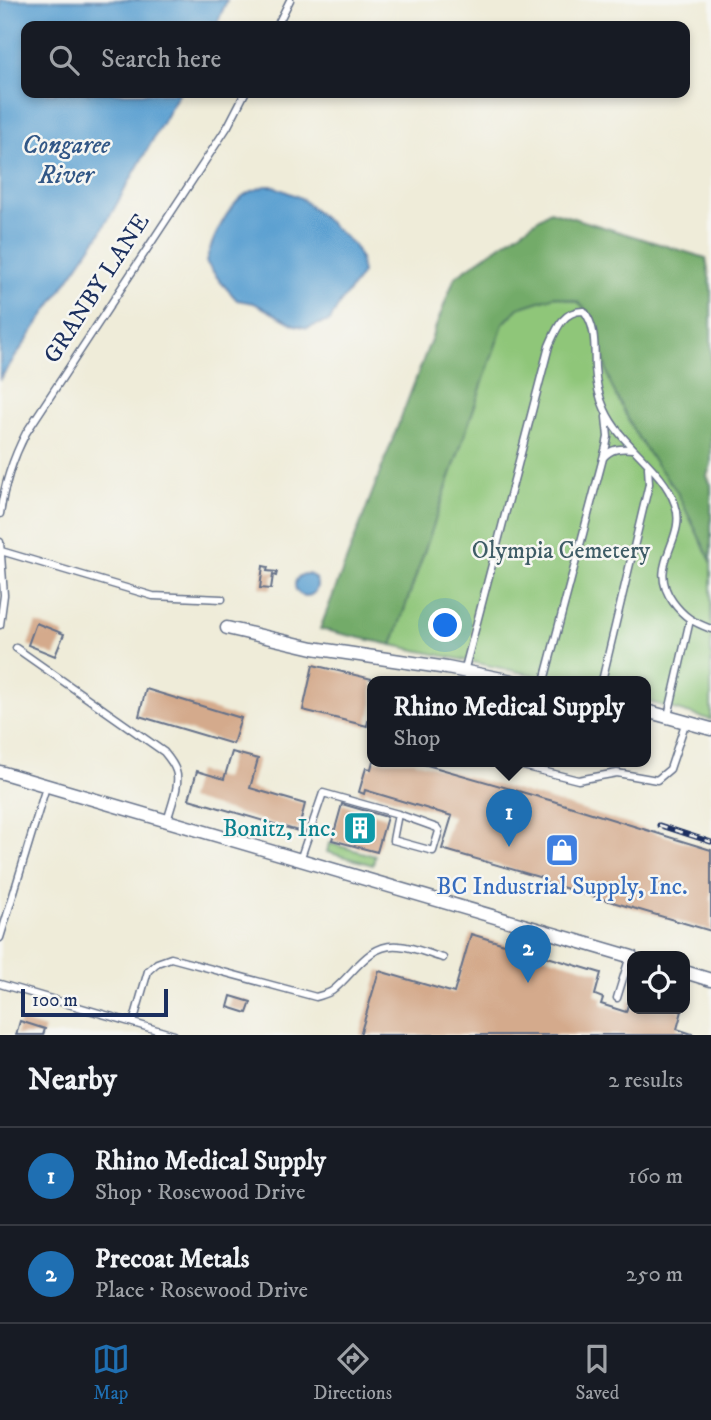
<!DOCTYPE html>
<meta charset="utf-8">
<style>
:root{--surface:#171b24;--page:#242831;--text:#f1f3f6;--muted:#9ea1a6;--line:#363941;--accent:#1f6fb2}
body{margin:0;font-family:"IM FELL DW Pica",serif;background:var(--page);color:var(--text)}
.controls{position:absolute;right:21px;bottom:21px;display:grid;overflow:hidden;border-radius:14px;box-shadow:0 4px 10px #0003}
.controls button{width:63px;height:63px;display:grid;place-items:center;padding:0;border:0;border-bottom:2px solid var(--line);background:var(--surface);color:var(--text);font:35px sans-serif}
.scale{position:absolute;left:21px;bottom:18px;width:147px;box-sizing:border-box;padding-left:7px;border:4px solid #1b2f5e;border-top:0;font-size:19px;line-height:24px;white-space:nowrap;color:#1b2f5e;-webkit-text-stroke:5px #f6f6f2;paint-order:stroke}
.you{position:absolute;left:446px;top:626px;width:24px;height:24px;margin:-18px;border:5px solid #fff;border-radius:50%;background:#1a73e8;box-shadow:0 0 0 10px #1a73e833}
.badge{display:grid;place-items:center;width:46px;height:46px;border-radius:50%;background:var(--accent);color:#fff;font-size:23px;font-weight:700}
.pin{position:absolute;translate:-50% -58px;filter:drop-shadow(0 2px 4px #0008)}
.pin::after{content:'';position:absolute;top:37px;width:24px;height:21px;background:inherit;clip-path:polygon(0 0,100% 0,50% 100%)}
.popup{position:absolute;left:367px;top:676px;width:284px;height:91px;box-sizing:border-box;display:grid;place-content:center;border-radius:14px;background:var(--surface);filter:drop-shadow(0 2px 5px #0005);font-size:23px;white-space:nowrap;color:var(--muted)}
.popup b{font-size:26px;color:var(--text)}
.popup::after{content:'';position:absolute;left:50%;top:100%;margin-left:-14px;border:14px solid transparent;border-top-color:var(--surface)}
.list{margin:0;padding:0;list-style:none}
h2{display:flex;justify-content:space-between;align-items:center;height:91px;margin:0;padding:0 28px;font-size:30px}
h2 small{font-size:23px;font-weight:400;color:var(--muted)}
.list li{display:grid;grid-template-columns:46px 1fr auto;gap:21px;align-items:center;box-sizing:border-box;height:98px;padding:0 28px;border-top:2px solid var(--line)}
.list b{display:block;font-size:26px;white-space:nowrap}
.list p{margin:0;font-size:23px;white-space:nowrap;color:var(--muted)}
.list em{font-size:23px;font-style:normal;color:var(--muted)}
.icon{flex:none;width:38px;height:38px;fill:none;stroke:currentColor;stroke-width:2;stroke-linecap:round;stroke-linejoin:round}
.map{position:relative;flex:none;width:711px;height:1035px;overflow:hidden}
.search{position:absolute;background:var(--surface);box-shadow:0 4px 10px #0003;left:21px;right:21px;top:21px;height:77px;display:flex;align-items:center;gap:18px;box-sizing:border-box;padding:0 24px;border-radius:14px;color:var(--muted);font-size:26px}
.sheet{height:287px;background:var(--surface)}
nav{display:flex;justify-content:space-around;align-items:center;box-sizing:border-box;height:98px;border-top:2px solid var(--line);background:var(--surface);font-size:19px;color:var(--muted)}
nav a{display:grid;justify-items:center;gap:4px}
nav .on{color:var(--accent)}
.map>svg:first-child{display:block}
.green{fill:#8fc679;stroke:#557a6c;stroke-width:2}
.forest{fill:#73ab69;stroke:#476d64;stroke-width:2}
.water{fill:#5da1d1;stroke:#3c6898;stroke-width:2}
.building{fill:#d4aa8c}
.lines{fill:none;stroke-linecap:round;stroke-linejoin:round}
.service-casing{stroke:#657189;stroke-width:9}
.minor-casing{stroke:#657189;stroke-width:15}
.service{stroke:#fff;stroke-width:6}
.minor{stroke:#fff;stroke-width:12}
.rail-casing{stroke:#1b2f5e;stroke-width:5}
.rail{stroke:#f6f6f2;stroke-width:2.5;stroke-dasharray:8;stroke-linecap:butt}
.labels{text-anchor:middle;stroke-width:5;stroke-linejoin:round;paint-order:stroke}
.street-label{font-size:24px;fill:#1b2f5e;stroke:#f6f6f2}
.park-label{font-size:24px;fill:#3e5c66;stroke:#f6f6f2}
.culture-label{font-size:24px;fill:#0d838f;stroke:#f6f6f2;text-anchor:end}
.shop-label{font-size:24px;fill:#366cbe;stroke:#f6f6f2}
.water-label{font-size:26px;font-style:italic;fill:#325786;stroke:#f6f6f2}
</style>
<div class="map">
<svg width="711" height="1035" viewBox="0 0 711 1035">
<rect width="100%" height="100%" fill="#f6f6f2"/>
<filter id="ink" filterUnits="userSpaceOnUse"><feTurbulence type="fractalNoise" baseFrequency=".0143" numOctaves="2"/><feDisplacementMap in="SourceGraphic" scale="14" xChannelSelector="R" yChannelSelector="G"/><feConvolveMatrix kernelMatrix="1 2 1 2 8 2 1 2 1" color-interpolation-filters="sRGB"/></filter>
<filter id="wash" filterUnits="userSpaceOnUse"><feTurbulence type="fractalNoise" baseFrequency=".00686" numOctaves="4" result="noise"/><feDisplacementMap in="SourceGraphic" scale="28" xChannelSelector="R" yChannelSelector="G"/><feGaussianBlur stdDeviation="1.57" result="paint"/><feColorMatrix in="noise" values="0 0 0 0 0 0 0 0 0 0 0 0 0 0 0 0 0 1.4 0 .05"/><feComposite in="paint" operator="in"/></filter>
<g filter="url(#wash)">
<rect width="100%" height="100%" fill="#efecd9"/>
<path class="green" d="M555 296 578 302 587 311 595 330 611 385 635 433 651 457 676 490 711 561V720L646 701V681H562L392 645 503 324 518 308Z
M329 843 375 856 373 865 327 852Z"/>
<path class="forest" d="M550 211 706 258 711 288V464L707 476 711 485V561L676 490 651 457 635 433 611 385 595 330 587 311 578 302 555 296 518 308 503 324 392 645 320 629 455 277Z"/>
<path class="water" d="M0 0H227L216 26H26V93H179L101 232 0 379Z
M265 186H273L301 198 354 245 360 258 362 273C352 290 338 302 330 321L307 328 295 325 254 303 237 300 220 281 206 262C211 242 227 207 244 195 250 191 259 189 265 186Z
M295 585a11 11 0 1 1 22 0a11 11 0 1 1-22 0Z"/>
<g id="blocks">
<path class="building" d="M263 566 268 567 267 571 277 572 276 576 273 575 271 589 260 588Z
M36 623 64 634 55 656 28 645Z
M313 665 372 679V704L367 726 303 710Z
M146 689 241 718 233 744 139 716Z
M232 752 258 759 250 788 305 804 298 831 189 799 197 771 224 779Z
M373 761H413L553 801 711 850V931L541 881 542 878 442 849 452 816 365 790 364 794 359 792 366 768 371 769Z
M342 804 387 817 377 852 332 840Z
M471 934 601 973 595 995 603 998 601 1004 626 1012 629 1001 632 1002V1009H678L677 1010 682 1011 677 1029 695 1035H360L379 971 454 993Z
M231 996 251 1002 247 1013 228 1007Z
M20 1021 45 1029 43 1035H16Z"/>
</g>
</g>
<g filter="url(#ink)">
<use href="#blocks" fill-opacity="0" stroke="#657189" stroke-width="2"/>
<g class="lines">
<g class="service-casing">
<path id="service" d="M277 26 290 0
M603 458C611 448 621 448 633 449
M0 514C4 485 12 460 26 433L228 126 245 93
M0 542 4 595 0 625
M1 551 153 596 222 599
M16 648 164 752C169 758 174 764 176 771 181 784 170 808 167 822
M464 672 549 346C556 330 563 310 584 311 597 328 594 348 595 368 596 382 599 397 605 410 621 446 662 467 675 504 688 540 645 564 673 602 684 617 693 622 711 629
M544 681 606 447 608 437 606 417
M602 681 649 484 648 467
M668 716 690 620
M503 761 578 780 617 773 657 780 670 769 686 721
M300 860 323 793 398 814 437 828 439 831 433 851 393 840 398 814
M0 938 46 787
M0 984 174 1035
M617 998 630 956
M133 1023 148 971 157 963 171 958 316 997C322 995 327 994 332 991 353 975 369 942 399 946 414 947 429 954 443 958"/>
</g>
<g class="minor-casing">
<path id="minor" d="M227 628 313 648 447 668 512 681
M646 711 711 729
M0 772 632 957
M685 972 711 980"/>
</g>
<use href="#service" class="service"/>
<use href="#minor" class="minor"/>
<g class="rail-casing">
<path id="rail" d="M659 825 711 842"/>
</g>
<use href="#rail" class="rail"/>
</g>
</g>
<defs>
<g id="building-square" transform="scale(1.75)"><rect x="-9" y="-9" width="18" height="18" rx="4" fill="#0f9aa8" stroke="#f6f6f2"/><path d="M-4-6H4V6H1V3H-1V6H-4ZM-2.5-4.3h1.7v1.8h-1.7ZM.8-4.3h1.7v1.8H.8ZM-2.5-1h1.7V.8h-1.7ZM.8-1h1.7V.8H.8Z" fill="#fff"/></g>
<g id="shop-square" transform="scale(1.75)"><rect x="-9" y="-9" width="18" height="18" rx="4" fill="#3f7fe0" stroke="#f6f6f2"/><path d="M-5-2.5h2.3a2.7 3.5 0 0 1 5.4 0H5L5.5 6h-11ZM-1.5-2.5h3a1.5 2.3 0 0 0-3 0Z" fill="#fff"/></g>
</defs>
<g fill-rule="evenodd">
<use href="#building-square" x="360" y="828"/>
<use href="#shop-square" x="562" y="850"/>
</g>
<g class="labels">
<g class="street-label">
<text transform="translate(96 288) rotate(-57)" y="8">GRANBY LANE</text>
</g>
<g class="park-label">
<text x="561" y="558">Olympia Cemetery</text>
</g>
<g class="culture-label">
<text x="336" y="836">Bonitz, Inc.</text>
</g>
<g class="shop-label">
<text x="562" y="894">BC Industrial Supply, Inc.</text>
</g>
<g class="water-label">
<text x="66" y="153">Congaree<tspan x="66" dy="30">River</tspan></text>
</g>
</g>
</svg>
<div class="controls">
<button><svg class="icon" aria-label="locate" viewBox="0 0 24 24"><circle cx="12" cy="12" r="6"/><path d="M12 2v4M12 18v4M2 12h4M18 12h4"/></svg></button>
</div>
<div class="scale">100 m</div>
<div class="you"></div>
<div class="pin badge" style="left:509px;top:847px">1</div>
<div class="popup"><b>Rhino Medical Supply</b>Shop</div>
<div class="pin badge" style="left:528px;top:983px">2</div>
<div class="search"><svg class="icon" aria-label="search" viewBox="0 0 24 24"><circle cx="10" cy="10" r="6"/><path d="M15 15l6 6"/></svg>Search here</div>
</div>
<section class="sheet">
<h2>Nearby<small>2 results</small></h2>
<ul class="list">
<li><span class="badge">1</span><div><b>Rhino Medical Supply</b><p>Shop · Rosewood Drive</p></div><em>160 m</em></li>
<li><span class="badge">2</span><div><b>Precoat Metals</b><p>Place · Rosewood Drive</p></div><em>250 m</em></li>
</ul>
</section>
<nav>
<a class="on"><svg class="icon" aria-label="map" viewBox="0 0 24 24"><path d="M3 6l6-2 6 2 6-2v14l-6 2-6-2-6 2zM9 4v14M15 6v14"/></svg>Map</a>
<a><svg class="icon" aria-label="directions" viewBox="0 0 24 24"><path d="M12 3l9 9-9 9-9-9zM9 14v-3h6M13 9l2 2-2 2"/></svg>Directions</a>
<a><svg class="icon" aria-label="saved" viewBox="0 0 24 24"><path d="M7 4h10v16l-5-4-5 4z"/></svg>Saved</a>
</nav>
